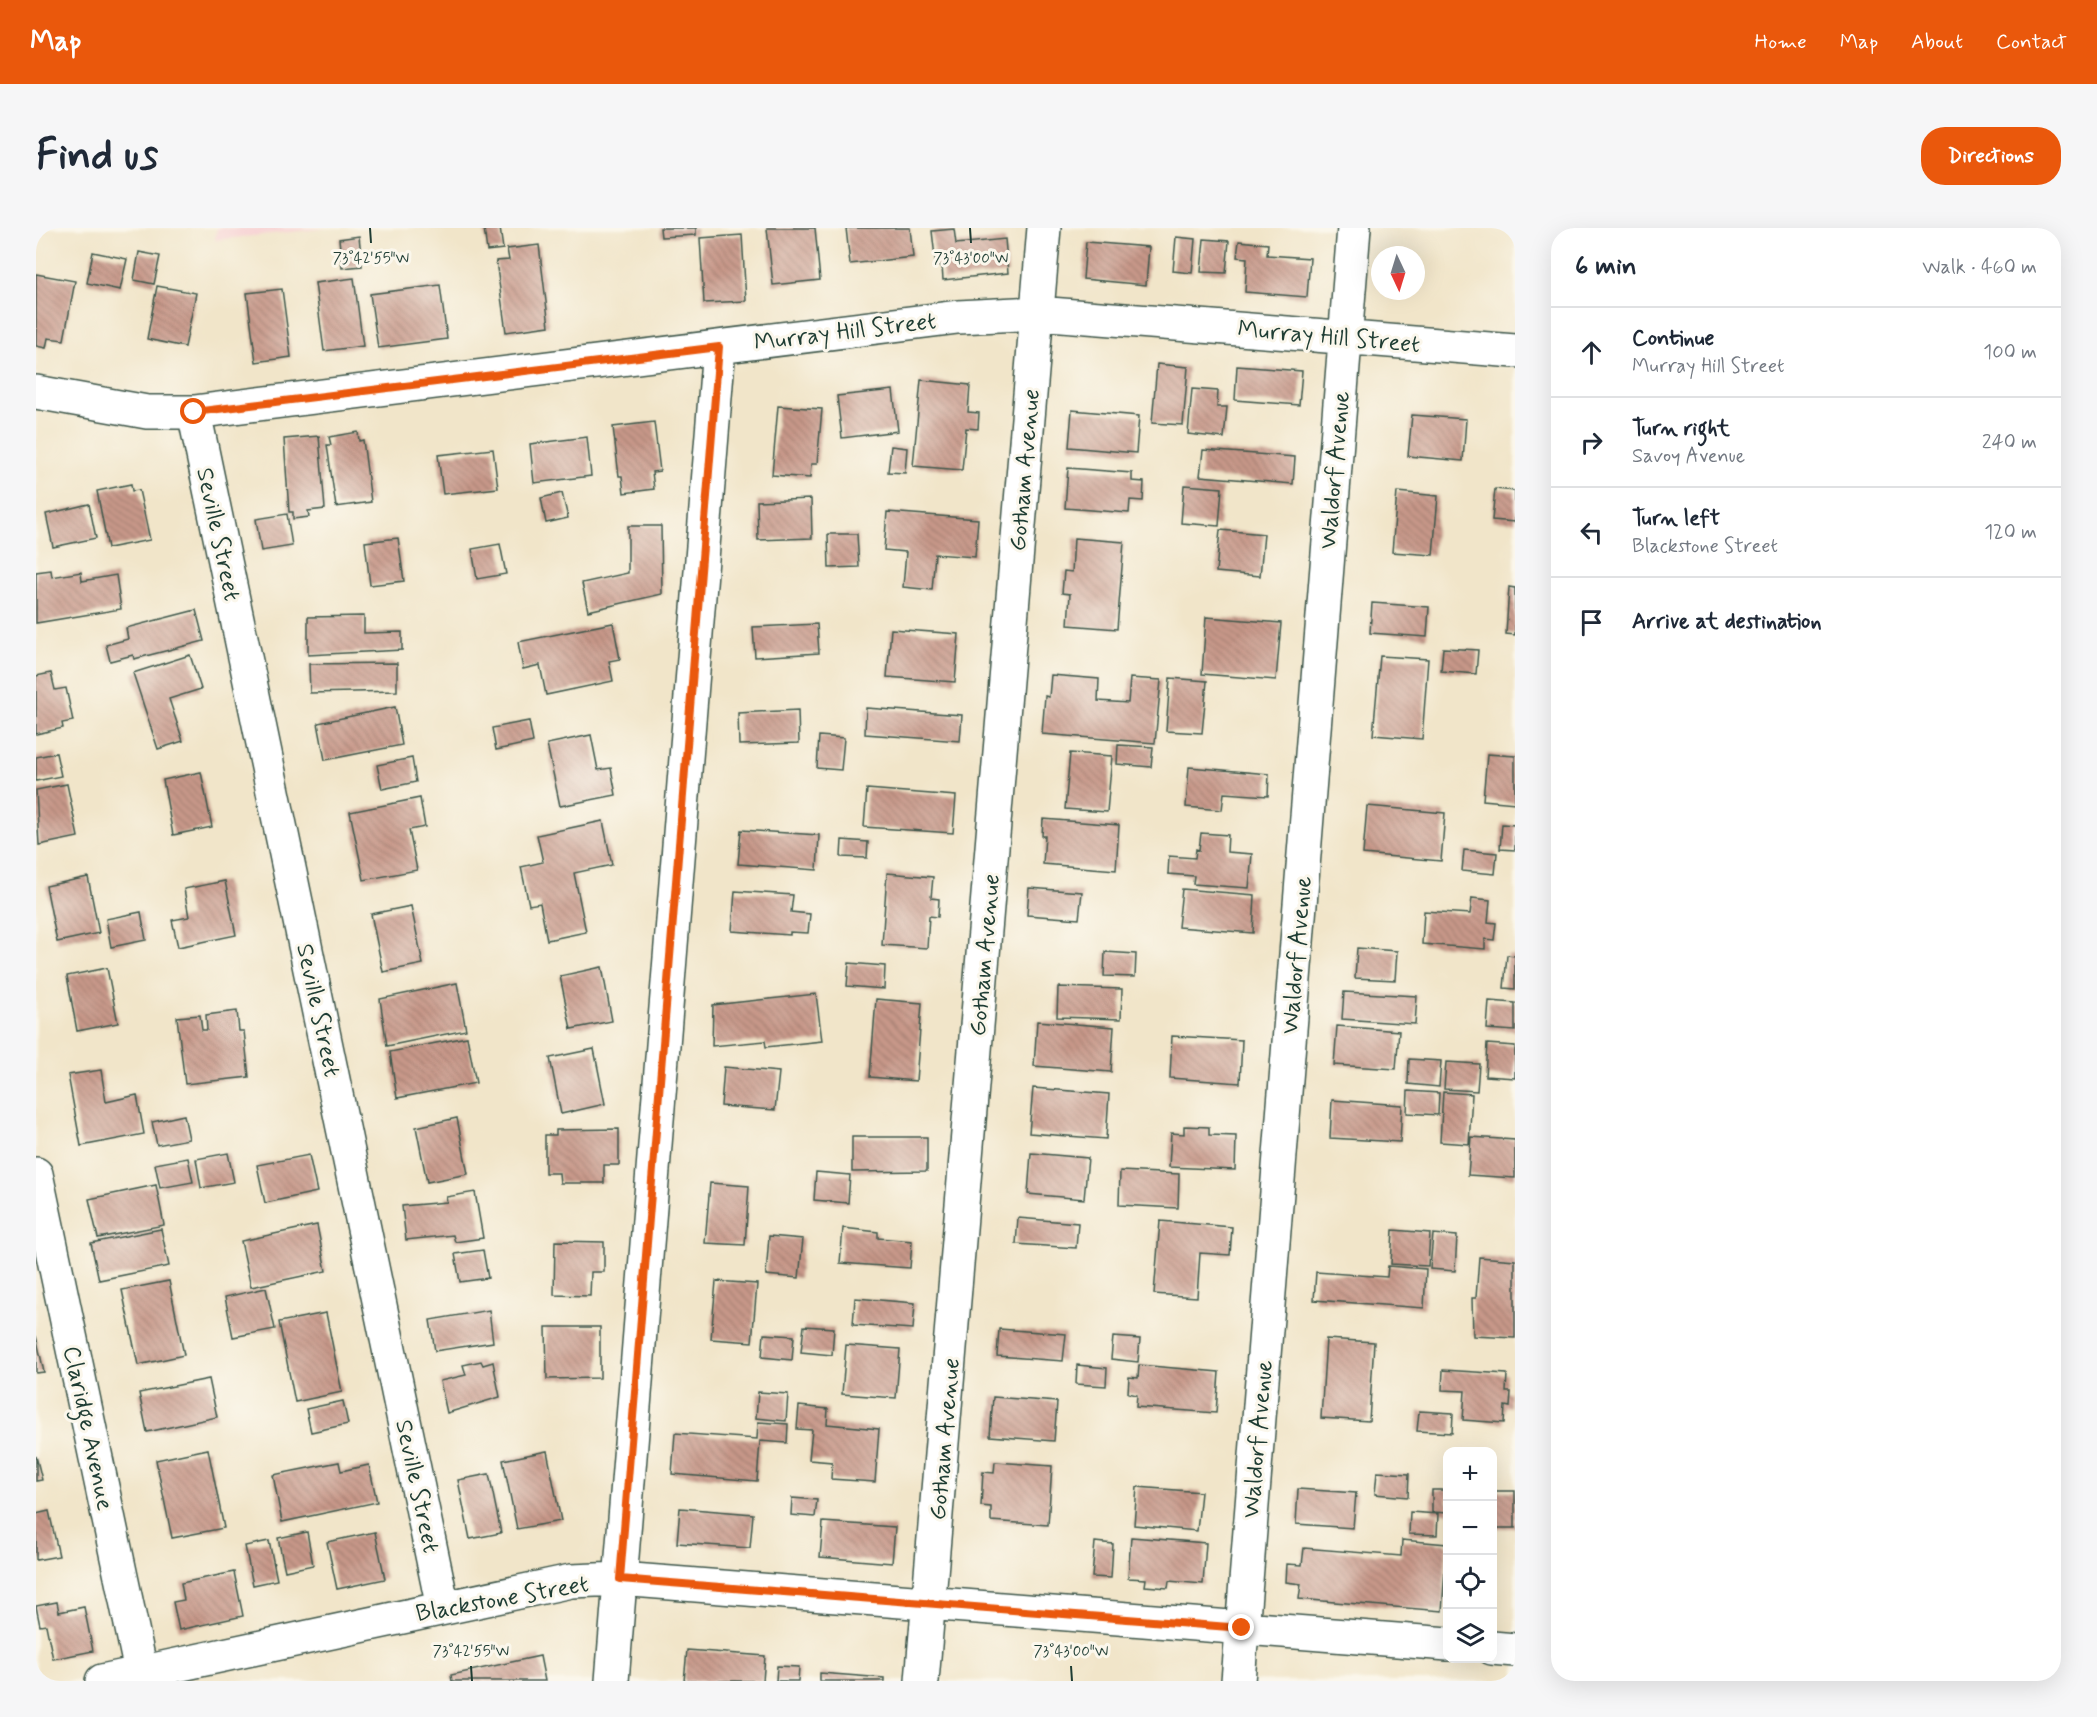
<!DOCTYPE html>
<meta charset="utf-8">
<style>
:root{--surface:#fff;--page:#f6f6f7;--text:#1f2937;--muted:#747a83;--line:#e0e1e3;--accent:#ea580c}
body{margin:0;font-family:Mynerve,sans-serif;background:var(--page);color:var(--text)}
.controls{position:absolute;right:18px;bottom:18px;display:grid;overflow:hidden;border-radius:12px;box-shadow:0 6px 24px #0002}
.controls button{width:54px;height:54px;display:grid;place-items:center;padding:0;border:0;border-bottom:2px solid var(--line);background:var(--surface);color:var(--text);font:30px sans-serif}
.compass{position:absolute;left:1335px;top:18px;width:54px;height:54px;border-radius:50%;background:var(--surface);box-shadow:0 6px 24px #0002;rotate:176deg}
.stop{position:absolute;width:18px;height:18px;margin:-14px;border:4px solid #ea580c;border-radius:50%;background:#fff}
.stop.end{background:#ea580c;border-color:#fff;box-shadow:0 2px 6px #0008}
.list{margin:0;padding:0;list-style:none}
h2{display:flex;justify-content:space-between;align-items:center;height:78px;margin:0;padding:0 24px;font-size:26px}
h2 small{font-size:20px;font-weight:400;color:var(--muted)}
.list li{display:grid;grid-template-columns:39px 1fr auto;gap:18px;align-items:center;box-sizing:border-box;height:90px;padding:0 24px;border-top:2px solid var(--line)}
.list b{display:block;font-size:22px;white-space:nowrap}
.list p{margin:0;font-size:20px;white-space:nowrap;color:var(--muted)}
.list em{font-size:20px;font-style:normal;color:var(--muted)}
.icon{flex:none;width:33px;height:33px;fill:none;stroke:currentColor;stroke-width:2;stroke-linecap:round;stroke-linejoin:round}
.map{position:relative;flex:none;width:1479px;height:1453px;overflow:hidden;border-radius:24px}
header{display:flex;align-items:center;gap:36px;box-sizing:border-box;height:84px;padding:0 30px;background:var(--accent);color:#fff}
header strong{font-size:28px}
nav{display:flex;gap:33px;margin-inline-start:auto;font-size:21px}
.intro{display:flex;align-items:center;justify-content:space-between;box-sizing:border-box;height:144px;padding:0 36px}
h1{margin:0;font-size:42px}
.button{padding:15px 27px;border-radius:24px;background:var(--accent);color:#fff;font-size:21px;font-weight:700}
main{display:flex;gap:36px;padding:0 36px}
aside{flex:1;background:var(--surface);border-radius:24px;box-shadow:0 6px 24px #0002}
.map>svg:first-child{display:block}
.built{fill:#f7cfd2}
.building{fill:url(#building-back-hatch)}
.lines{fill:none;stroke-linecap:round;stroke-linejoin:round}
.minor-casing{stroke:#3e564a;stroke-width:36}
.minor{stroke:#fff;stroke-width:33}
.route{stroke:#ea580c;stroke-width:8}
.ticks{fill:none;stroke:#1f3d34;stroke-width:2}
.labels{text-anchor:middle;stroke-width:6;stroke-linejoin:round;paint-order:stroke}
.street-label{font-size:24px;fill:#1f3d34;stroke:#fbf7ec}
.ticks-label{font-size:15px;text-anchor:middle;fill:#1f3d34;stroke:#fbf7ec;stroke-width:6;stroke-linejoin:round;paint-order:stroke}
</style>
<header>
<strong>Map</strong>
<nav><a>Home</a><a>Map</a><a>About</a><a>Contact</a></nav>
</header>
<div class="intro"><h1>Find us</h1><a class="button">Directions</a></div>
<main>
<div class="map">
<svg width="1479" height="1453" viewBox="0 0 1479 1453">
<defs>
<pattern id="building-back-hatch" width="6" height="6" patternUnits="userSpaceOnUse" patternTransform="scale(1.5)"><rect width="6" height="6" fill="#c89889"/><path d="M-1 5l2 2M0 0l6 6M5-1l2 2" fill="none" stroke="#a27d71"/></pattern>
</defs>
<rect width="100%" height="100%" fill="#fbf7ec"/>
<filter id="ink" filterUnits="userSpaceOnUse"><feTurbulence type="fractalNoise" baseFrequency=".0167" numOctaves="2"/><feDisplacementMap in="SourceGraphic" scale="12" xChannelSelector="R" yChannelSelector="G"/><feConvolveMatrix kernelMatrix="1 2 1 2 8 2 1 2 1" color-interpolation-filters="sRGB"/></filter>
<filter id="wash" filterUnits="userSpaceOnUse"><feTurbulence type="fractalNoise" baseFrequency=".008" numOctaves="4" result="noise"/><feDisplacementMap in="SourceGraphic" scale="24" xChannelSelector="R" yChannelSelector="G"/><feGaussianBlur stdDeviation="1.35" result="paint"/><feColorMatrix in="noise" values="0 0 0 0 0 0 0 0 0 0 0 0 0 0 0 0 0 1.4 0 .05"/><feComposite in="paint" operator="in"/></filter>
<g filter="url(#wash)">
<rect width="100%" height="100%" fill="#f1e5c9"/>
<path class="built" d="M181 0H291L179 12Z"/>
<g id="blocks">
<path class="building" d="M448 0H464L467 21 451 23Z
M624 0H660V7L625 9Z
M731 0H779L784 52 737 57Z
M810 0H874L877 29 814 36Z
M918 1 920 16 969 11 972 45 907 52 906 38H900L896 3Z
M706 7 710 73 668 75 664 10Z
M323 8 326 38 306 40 303 11Z
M1140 9 1159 11 1156 45 1137 43Z
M1168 11 1193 13 1190 45 1165 44Z
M1203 13 1232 16 1231 27 1274 30 1271 69 1209 64 1211 30 1201 29Z
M1050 14 1113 19 1110 57 1047 51Z
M503 17 513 98 470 104 460 33 473 32 471 21Z
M57 24 91 31 84 62 51 55Z
M103 24 124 28 118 56 98 52Z
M0 46 39 53 28 112 12 110 10 120 0 118Z
M318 50 327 118 288 123 279 55Z
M404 57 411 111 342 120 334 66Z
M121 58 160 65 149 119 111 111Z
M246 61 255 129 220 134 211 65Z
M1121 136 1152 139 1147 197 1116 195Z
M1201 138 1266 143 1263 177 1199 172Z
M885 152 934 157 932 184 943 185 942 201 930 200 926 242 877 238Z
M1156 161 1182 163 1181 179H1191L1188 210 1152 206Z
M857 162 862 203 806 210 801 168Z
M742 178 786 181 781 236H775L774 250 736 247Z
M1036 182 1103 188 1100 225 1033 219Z
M1376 187 1430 191 1427 233 1372 228Z
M618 194 624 243 616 244 618 261 588 265 586 248H583L577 199Z
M322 204 323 213 327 212 335 274 300 279 291 217H295L293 209Z
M283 208 289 281 272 283 273 289 257 291V284H253L248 211Z
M551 209 555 248 498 255 494 216Z
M855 218 871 220 869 245 852 244Z
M457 221 462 260 407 266 402 227Z
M1167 222 1259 229 1257 256 1164 248Z
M1032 240 1096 245V253L1108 254 1107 273 1094 272 1093 285 1029 280Z
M95 256 96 263 103 262 114 312 72 320 61 263Z
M1148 257 1186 260 1183 298 1145 295Z
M1459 261 1479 263V294L1456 292Z
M1361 264 1402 268 1397 327 1356 324Z
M526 265 532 290 510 295 505 270Z
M775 271 776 310 722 312 721 273Z
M53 276 60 310 17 319 10 286Z
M851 284 942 291 939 329 899 326 896 362 867 359 870 324 848 322Z
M251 286 256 318 225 323 220 291Z
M592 298H625L626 366 552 383 546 355 592 345Z
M1184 302 1228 306 1224 348 1180 344Z
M792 306H821L823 339 793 340Z
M362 310 368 353 334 357 329 314Z
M1038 310 1088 314 1081 401 1032 397 1034 366 1026 365 1028 343 1036 344Z
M464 316 470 346 441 351 436 321Z
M15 342 16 349 45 344 46 353 80 347 85 381 0 395V344Z
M1473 359 1479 360V407L1470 406Z
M1336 375 1393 379 1391 409 1334 405Z
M160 382 168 413 98 431 97 427 74 433 70 417 92 411 90 400Z
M328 388V405L366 404V422L272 427V389Z
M1170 389 1245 395 1240 452 1166 446Z
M577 395 584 431 573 433 577 453 510 467 504 437 487 441 482 414Z
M781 396 783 425 719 429 717 399Z
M855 401 923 406 919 454 851 449Z
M1407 420 1442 422 1440 446 1405 443Z
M154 427 165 461 133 471 147 513 122 521 97 445Z
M1344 428 1392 431 1386 511 1337 507Z
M361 435V463L274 465 273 436Z
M15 445 19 462 30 460 37 493 26 495 27 500 0 506V448Z
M1015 447 1063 451 1062 473 1092 475 1094 450 1125 452 1119 515 1006 506 1009 468 1013 469Z
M1134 450 1171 453 1166 505 1130 503Z
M359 479 366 517 289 532 282 495Z
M830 480 926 487 924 513 829 506Z
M762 482 763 515 703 517 702 485Z
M493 493 497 514 460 522 456 500Z
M555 507 562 542 575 540 580 567 524 578 511 516Z
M783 508 808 510 805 542 781 540Z
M1082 517 1117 519 1115 539 1081 536Z
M20 525 25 548 0 553V529Z
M1034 525 1076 528 1071 584 1029 581Z
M1451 526 1479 528V575L1447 572Z
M376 530 380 554 346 561 341 537Z
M1153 539 1233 546 1232 568 1188 565 1186 582 1150 579Z
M165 544 176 599 137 607 127 552Z
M31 556 42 609 3 617 0 562Z
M831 561 920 568 917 605 828 599Z
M384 570 389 599 373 602 381 642 328 652 314 584Z
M1331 578 1409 585 1405 633 1327 626Z
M1007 591 1083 597 1080 642 1007 636 1009 608H1006Z
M567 593 576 637 538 645 550 704 511 712 504 675 493 677 485 639 507 634 501 607Z
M1466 596 1479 597V622L1464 621Z
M705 602 783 607 781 642 702 636Z
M1165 605 1192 607 1191 624 1216 626 1213 660 1157 656 1158 648 1132 646 1133 628 1159 630 1160 621 1163 622Z
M806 612 832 614 831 630 805 629Z
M1428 622 1461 625 1459 646 1426 643Z
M851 645 897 649 895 670 903 671 902 689 893 688 891 720 846 717Z
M52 649 63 705 21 714 10 658Z
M189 653 200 707 142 719 136 692 153 689 148 661Z
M993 660 1046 664 1043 691 991 687Z
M1146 661 1219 667 1217 705 1142 699Z
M699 663 757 667 755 684 774 686 772 705 754 704V707L696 703Z
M1436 670 1454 672 1452 694 1460 695 1458 712 1449 711V721L1386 716 1388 683 1434 686Z
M375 678 387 736 347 744 335 686Z
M105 684 110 712 75 719 70 691Z
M1321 720 1361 723 1359 752 1319 750Z
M1069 724 1100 726 1099 749 1068 748Z
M1471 727 1479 728V761L1468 760Z
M813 735 849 738 848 761 811 758Z
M566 739 576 793 535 801 524 748Z
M71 740 82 795 41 803 31 748Z
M421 755 430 802 351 818 344 771Z
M1022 759 1086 761 1085 791 1021 789Z
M1308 764 1381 768 1379 796 1306 791Z
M780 766 786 813 730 819 729 813 676 818 677 777Z
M840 771 886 775 880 853 834 849Z
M1453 773 1479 775V803L1451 801Z
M201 783 203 803H208L213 849 149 856 141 789 164 787 166 802H171L170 787Z
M1001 793 1078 799 1075 844 998 838Z
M1301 798 1363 803 1360 841 1298 837Z
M1136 808 1206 812 1204 855 1134 850Z
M431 809 440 855 361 870 354 824Z
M1451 816 1479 818V850L1449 848Z
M558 821 569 876 525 886 514 830Z
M1373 831 1405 833 1403 859 1372 856Z
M1410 834 1443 836 1441 863 1408 861Z
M688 839 743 844 739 882 685 878Z
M65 842 70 874 101 867 108 906 45 918 32 847Z
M997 860 1073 866 1070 911 993 905Z
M1372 863 1403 865 1402 887 1371 885Z
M1407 864 1436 866 1433 916 1404 914Z
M1296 872 1366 877 1364 914 1294 910Z
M148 887 153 911 121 917 116 894Z
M421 890 432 946 391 954 380 899Z
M1148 898 1173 899V907L1200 908 1199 942 1133 939 1135 905 1148 906Z
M583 901V937H568V955H524L523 945H509V907H520V902Z
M816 909H891V943L816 944Z
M1435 909 1479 912V950L1432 947Z
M192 925 198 954 165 960 160 931Z
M995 925 1052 930 1048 971 992 966Z
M273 927 281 964 229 975 221 937Z
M152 930 157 954 124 960 119 936Z
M1084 943 1143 946 1142 980 1083 977Z
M780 944 814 947 812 975 778 972Z
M674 955 713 958 709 1017 669 1015Z
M120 957 128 997 62 1010 53 971Z
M439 964 447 1010 419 1014 417 1007 370 1012 366 978 411 974 410 969Z
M982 990 1042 995 1040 1020 980 1016Z
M1124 993 1196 999 1194 1027 1164 1025 1161 1069 1118 1066Z
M281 997 290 1043 215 1059 205 1013Z
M807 1000 842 1004V1010L876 1013 874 1040 804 1035Z
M125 1001 133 1038 63 1052 55 1015Z
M1357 1002 1394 1005 1392 1038 1355 1036Z
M1397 1006 1421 1008 1419 1043 1394 1041Z
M733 1008 767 1011 763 1050 730 1047Z
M519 1013 568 1014V1044H555L554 1068 518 1067Z
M447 1022 452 1050 424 1054 419 1026Z
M1443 1029 1479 1032V1110L1437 1108 1436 1070H1440Z
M1352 1038 1390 1041 1388 1080 1278 1072 1280 1044 1351 1049Z
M133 1053 148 1127 102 1137 86 1062Z
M680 1053 721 1056 716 1114 675 1111Z
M230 1060 239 1101 197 1109 189 1069Z
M819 1070 879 1075 877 1101 817 1097Z
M453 1082 457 1114 399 1123 394 1092Z
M290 1085 306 1164 259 1174 243 1094Z
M768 1098 798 1100 796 1127 765 1124Z
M510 1099H564V1150L511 1151Z
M963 1101 1030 1106 1027 1133 961 1128Z
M728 1106 758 1108 756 1132 726 1129Z
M0 1108 8 1144 0 1145Z
M1077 1109 1104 1111 1102 1134 1075 1131Z
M1290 1111 1338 1114 1333 1193 1285 1190Z
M810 1117 864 1121 860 1170 806 1166Z
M445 1133 447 1137 457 1134 464 1169 411 1185 404 1153 430 1147 427 1137Z
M1041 1137 1071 1140 1070 1158 1040 1156Z
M1103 1137 1183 1144 1180 1185 1100 1179 1101 1167 1092 1165 1093 1149 1102 1150Z
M1407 1142 1471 1146 1470 1164H1475L1474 1179 1469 1178 1468 1195 1427 1192 1429 1163 1406 1162Z
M173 1151 181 1189 111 1204 103 1165Z
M722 1164 752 1166 750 1193 720 1190Z
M957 1169 1021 1174 1018 1213 954 1208Z
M307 1173 312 1196 275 1204 270 1181Z
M763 1178 792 1181 791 1196 843 1201 839 1254 795 1251 796 1234 773 1232 776 1202 761 1201Z
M1383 1183 1417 1185 1416 1205 1381 1203Z
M722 1194 752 1196 751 1215 724 1213 721 1253 636 1246 639 1205 721 1211Z
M172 1221 188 1300 136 1310 120 1232Z
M511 1223 525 1293 481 1301 467 1232Z
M0 1228 6 1252 0 1253Z
M303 1234 305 1243 333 1237 341 1274 246 1294 237 1247Z
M959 1234 1016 1238 1012 1297 955 1293V1279L945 1278 947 1244 958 1245Z
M1341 1244 1373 1246 1372 1269 1339 1266Z
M453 1246 465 1305 434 1311 422 1252Z
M1101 1259 1165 1264 1161 1303 1098 1297Z
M1262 1261 1320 1265 1317 1300 1260 1296Z
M1396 1262H1412V1285L1396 1284Z
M1456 1263H1479V1300H1456Z
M756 1270 781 1272 779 1289 755 1287Z
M644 1280 717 1286 714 1320 641 1315Z
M13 1283 23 1328 0 1332V1286Z
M1374 1284 1402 1286 1401 1307 1373 1306Z
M787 1294 859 1299 856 1335 784 1329Z
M271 1304 277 1337 249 1343 242 1310Z
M339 1304 349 1351 301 1361 291 1314Z
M1095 1309 1170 1315 1167 1356 1133 1353 1132 1360 1109 1358 1110 1351 1092 1350Z
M1366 1312 1411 1316 1406 1383 1263 1371 1265 1356 1250 1354 1251 1336 1266 1337 1268 1320 1365 1328Z
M233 1313 241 1352 217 1357 209 1318Z
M1059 1314 1077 1316 1075 1350 1056 1349Z
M198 1344 207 1388 143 1402 137 1374 148 1372 145 1355Z
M21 1374 23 1384 48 1379 57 1423 17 1431 10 1397 4 1398 0 1378Z
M651 1422 729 1428 727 1453H648Z
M504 1428 509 1453H416L415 1447Z
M741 1438 763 1439 762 1453H740Z
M784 1445 848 1450V1453H784Z"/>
</g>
</g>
<g filter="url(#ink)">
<use href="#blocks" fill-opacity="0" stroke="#3e564a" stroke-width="1.5"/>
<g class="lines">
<g class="minor-casing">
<path id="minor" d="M0 164 111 184H158L922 89 1001 85 1479 123
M158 184 407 1380
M0 946 107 1453
M1456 1420 1479 1422
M66 1453 535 1353 584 1351 1412 1416
M576 1453 683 119
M886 1453 1008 0
M1202 1453 1318 0"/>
</g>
<use href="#minor" class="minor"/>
</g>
</g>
<g class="lines" filter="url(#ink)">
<path class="route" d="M158 184 683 119 584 1351 1206 1400"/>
</g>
<path class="ticks" d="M334 0 335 15M934 0 935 15M435 1438 436 1453M1035 1438 1036 1453"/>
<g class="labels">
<g class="street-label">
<text transform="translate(809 103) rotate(-7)" y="8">Murray Hill Street</text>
<text transform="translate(1293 108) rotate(5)" y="8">Murray Hill Street</text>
<text transform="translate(988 242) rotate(-85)" y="8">Gotham Avenue</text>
<text transform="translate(1298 242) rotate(-85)" y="8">Waldorf Avenue</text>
<text transform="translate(183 306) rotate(78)" y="8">Seville Street</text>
<text transform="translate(948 727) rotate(-85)" y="8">Gotham Avenue</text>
<text transform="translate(1260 727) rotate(-85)" y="8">Waldorf Avenue</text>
<text transform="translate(283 782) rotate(78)" y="8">Seville Street</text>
<text transform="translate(53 1200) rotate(78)" y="8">Claridge Avenue</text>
<text transform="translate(908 1211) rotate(-85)" y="8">Gotham Avenue</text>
<text transform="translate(1221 1211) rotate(-85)" y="8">Waldorf Avenue</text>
<text transform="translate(382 1258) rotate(78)" y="8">Seville Street</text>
<text transform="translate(466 1370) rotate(-10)" y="8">Blackstone Street</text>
</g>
</g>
<g class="ticks-label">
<text x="335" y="35">73°42'55"W</text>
<text x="935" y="35">73°43'00"W</text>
<text x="435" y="1428">73°42'55"W</text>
<text x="1035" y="1428">73°43'00"W</text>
</g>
</svg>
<div class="controls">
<button>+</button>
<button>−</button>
<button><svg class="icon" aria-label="locate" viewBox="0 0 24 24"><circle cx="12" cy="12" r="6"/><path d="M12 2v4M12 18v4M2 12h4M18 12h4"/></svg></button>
<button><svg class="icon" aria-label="layers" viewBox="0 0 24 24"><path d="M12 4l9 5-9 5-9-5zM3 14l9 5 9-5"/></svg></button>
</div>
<svg class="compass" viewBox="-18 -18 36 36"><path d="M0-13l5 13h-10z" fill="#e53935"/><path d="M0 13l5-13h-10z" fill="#747a83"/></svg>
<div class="stop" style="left:158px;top:184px"></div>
<div class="stop end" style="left:1206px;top:1400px"></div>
</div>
<aside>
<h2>6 min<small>Walk · 460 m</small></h2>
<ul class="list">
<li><svg class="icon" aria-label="ahead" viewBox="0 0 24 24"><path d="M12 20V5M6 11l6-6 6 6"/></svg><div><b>Continue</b><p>Murray Hill Street</p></div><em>100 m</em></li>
<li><svg class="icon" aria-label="right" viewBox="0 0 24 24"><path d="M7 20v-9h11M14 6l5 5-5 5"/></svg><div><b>Turn right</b><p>Savoy Avenue</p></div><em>240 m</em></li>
<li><svg class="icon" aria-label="left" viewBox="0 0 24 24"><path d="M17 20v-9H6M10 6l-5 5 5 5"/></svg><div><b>Turn left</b><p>Blackstone Street</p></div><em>120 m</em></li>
<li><svg class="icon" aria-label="arrive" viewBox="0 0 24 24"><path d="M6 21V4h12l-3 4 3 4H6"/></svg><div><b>Arrive at destination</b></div></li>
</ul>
</aside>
</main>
